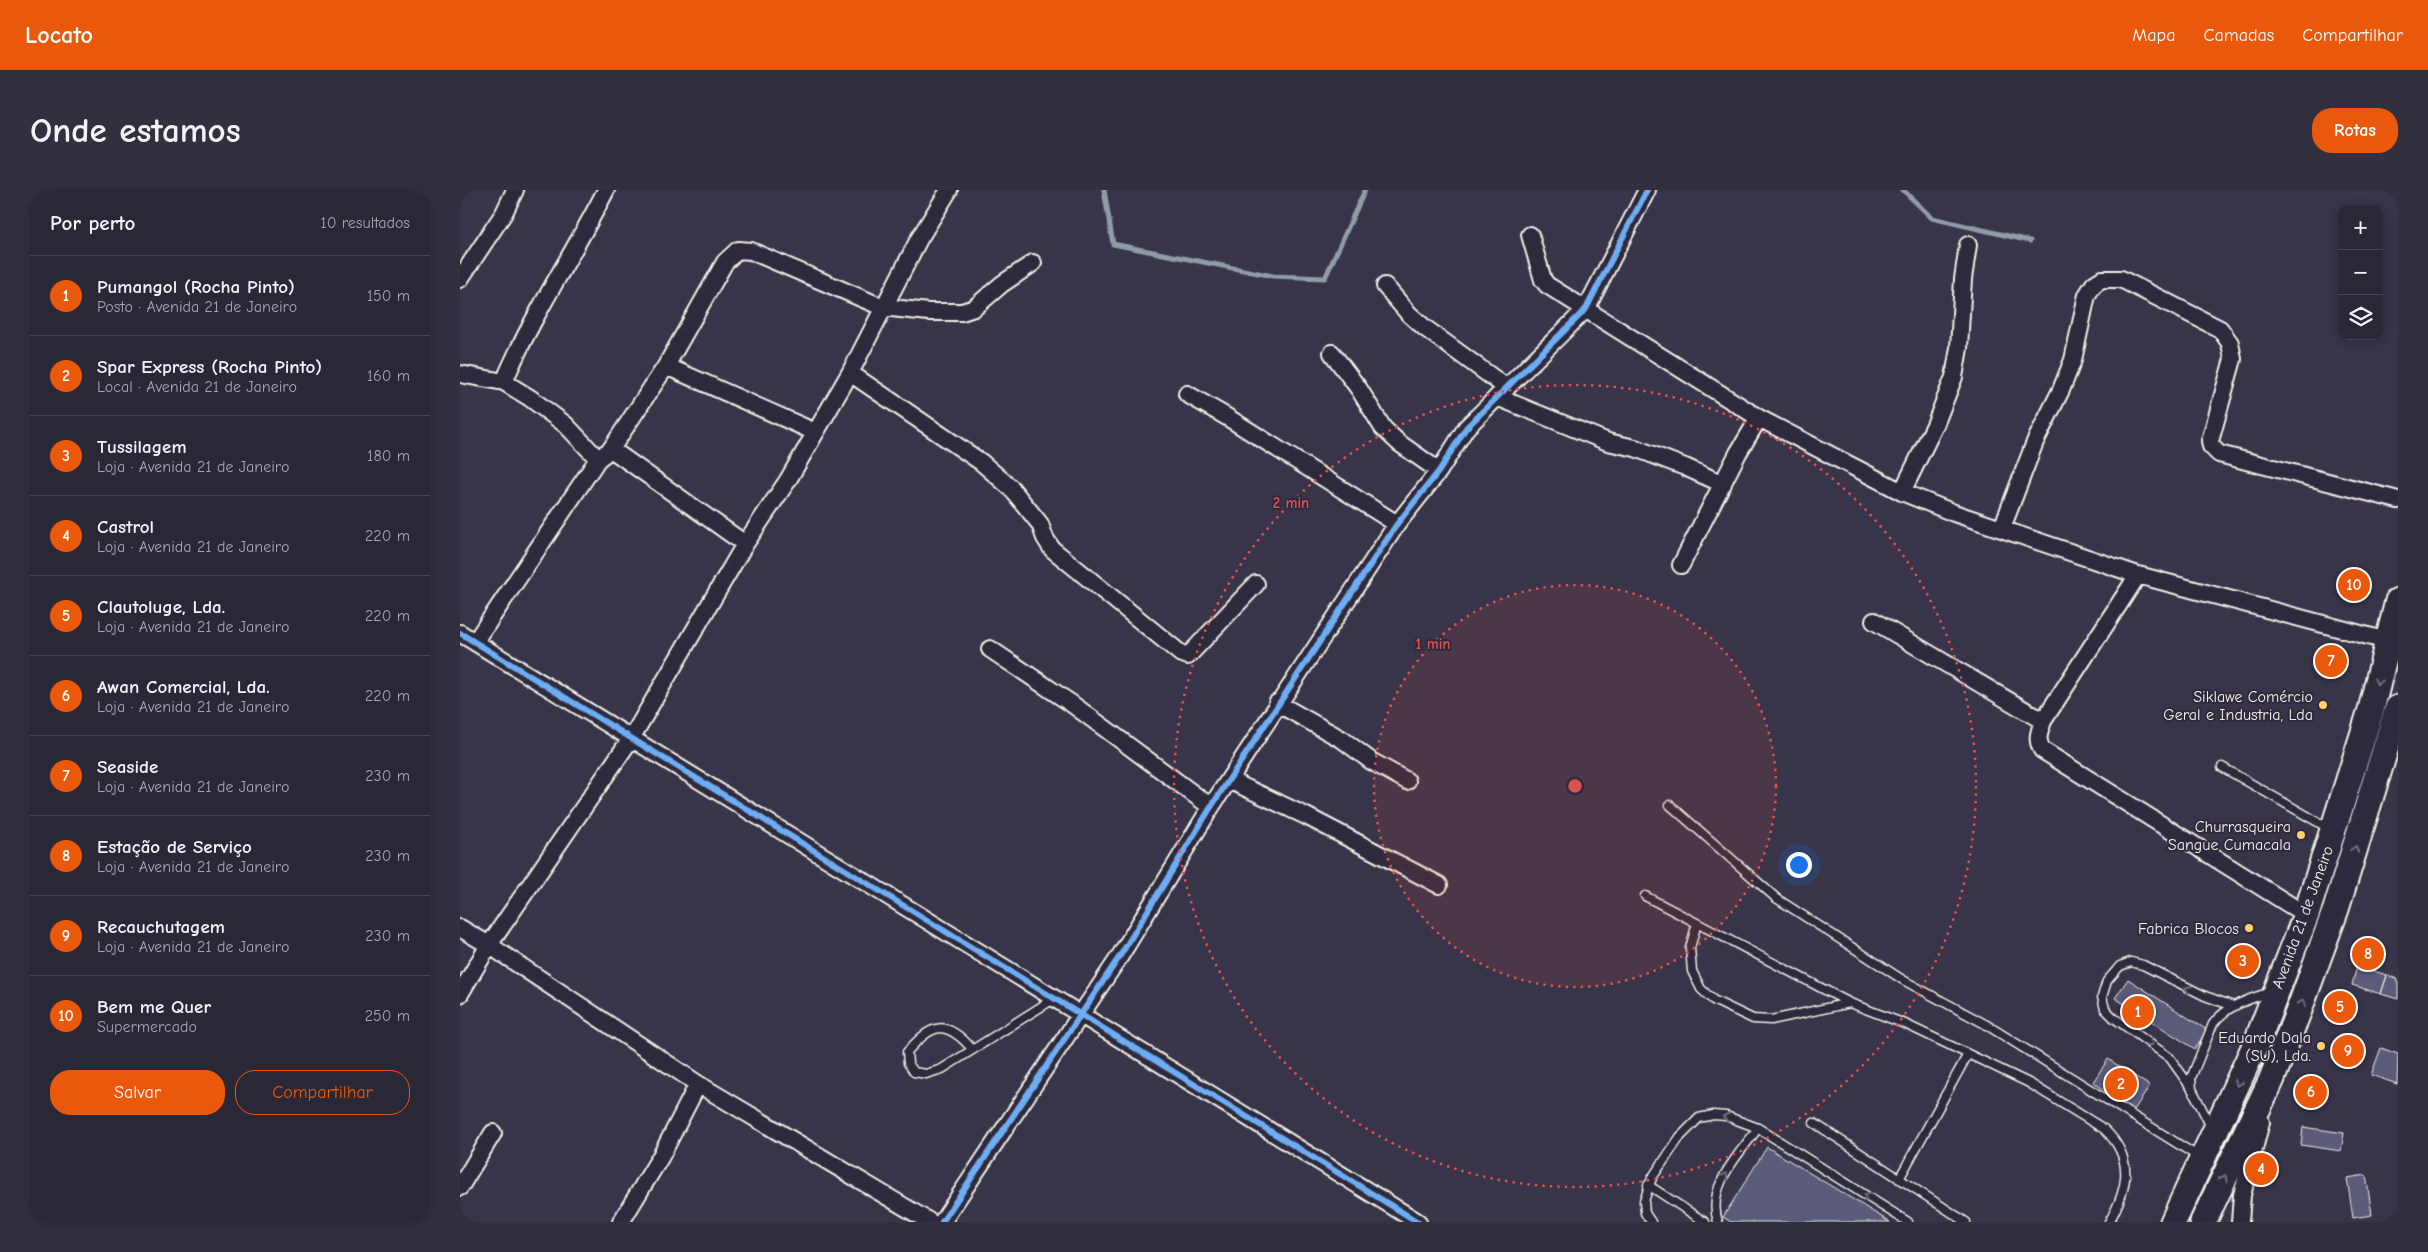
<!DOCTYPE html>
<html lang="pt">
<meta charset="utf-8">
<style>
:root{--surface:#2a2737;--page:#322f3f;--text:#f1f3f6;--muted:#a5a5ad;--line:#464452;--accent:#ea580c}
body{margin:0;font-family:"Comic Neue",sans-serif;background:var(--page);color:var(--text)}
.controls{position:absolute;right:15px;top:15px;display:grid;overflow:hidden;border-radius:10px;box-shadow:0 2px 12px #0003}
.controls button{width:45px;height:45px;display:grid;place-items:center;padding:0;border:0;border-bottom:1px solid var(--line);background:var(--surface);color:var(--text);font:25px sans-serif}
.you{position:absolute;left:1338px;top:674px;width:18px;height:18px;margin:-12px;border:4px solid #fff;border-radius:50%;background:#1a73e8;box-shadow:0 0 0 8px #1a73e833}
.badge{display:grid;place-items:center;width:32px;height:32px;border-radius:50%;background:var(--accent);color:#fff;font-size:16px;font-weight:700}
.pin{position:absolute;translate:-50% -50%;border:2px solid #fff;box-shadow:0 1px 5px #0006}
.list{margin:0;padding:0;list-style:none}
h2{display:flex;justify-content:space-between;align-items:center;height:65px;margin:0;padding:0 20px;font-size:21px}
h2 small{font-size:16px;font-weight:400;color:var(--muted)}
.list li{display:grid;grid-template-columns:32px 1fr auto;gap:15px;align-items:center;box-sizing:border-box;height:80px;padding:0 20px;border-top:1px solid var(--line)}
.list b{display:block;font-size:19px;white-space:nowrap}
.list p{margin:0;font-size:16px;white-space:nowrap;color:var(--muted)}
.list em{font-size:16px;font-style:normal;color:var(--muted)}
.actions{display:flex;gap:10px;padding:15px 20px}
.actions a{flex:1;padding:11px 0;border:1px solid var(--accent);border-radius:20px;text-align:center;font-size:18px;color:var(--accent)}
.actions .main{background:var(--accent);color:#fff}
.icon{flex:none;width:28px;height:28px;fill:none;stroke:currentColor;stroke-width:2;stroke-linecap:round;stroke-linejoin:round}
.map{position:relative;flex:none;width:1938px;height:1032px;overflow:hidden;border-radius:20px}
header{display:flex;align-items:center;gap:30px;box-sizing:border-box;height:70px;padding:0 25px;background:var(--accent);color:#fff}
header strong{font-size:24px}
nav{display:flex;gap:28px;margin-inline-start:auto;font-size:18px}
.intro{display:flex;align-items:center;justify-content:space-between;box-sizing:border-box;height:120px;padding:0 30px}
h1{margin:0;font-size:35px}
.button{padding:12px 22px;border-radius:20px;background:var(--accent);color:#fff;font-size:18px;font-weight:700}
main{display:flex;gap:30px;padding:0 30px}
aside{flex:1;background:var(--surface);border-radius:20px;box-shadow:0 2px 12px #0003}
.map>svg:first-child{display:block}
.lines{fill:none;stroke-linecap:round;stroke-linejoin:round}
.stream{stroke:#909da5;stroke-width:5}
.building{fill:#5a5c79;stroke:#f4f1e8}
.lane-casing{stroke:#f4f1e8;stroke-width:11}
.street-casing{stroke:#f4f1e8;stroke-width:20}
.primary-casing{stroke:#f4f1e8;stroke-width:29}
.lane{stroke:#2f2a3d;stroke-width:8}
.street{stroke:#2f2a3d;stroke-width:16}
.primary{stroke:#2f2a3d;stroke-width:25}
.cycleway-casing{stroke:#2f2a3d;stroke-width:9}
.cycleway{stroke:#6dadf4;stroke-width:6}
.oneway{stroke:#747079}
.ring{fill:none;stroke:#dc504e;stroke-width:2.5;stroke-dasharray:2.5 5}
.poi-dot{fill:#ffd166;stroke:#2f2a3d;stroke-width:2}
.labels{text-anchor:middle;stroke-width:4;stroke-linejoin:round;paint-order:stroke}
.poi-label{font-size:16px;fill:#f4f1e8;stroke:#2f2a3d;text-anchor:end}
.street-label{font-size:16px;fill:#f4f1e8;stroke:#2f2a3d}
.centre{fill:#dc504e;stroke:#2f2a3d;stroke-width:2.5}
.ring-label{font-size:15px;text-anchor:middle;font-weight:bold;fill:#dc504e;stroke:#2f2a3d;stroke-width:4;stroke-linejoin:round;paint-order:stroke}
</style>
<header>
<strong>Locato</strong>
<nav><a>Mapa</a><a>Camadas</a><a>Compartilhar</a></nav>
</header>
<div class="intro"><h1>Onde estamos</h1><a class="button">Rotas</a></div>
<main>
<aside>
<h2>Por perto<small>10 resultados</small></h2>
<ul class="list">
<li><span class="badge">1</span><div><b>Pumangol (Rocha Pinto)</b><p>Posto · Avenida 21 de Janeiro</p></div><em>150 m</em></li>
<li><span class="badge">2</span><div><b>Spar Express (Rocha Pinto)</b><p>Local · Avenida 21 de Janeiro</p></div><em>160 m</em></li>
<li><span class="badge">3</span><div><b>Tussilagem</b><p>Loja · Avenida 21 de Janeiro</p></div><em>180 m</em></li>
<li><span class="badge">4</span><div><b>Castrol</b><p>Loja · Avenida 21 de Janeiro</p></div><em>220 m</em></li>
<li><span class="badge">5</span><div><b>Clautoluge, Lda.</b><p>Loja · Avenida 21 de Janeiro</p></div><em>220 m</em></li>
<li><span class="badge">6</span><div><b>Awan Comercial, Lda.</b><p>Loja · Avenida 21 de Janeiro</p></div><em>220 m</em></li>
<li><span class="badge">7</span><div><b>Seaside</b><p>Loja · Avenida 21 de Janeiro</p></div><em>230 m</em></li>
<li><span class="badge">8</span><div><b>Estação de Serviço</b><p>Loja · Avenida 21 de Janeiro</p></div><em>230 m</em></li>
<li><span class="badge">9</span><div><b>Recauchutagem</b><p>Loja · Avenida 21 de Janeiro</p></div><em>230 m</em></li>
<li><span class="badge">10</span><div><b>Bem me Quer</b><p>Supermercado</p></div><em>250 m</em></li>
</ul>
<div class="actions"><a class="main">Salvar</a><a>Compartilhar</a></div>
</aside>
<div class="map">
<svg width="1938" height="1032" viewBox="0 0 1938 1032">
<rect width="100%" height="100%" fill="#383449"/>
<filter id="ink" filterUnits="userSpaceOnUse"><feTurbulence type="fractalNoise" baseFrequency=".02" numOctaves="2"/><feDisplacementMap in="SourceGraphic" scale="10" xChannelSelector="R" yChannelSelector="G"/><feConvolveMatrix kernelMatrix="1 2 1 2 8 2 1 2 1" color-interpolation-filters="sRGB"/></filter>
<g filter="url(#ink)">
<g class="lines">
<path class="stream" d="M644 0 653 54 813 86 865 88 905 0
M1443 0 1472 28 1570 51"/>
</g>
<path class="building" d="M1897 776 1927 785 1921 804 1892 795Z
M1927 785 1938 789V809L1921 804Z
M1668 789 1747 840 1735 859 1655 808Z
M1881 845 1904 854 1895 877 1872 868Z
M1921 858 1938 864 1937 894 1911 885Z
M1648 869 1690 896 1674 920 1633 892Z
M1843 937 1884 943 1881 961 1841 955Z
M1307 957 1430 1032H1271L1263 1027Z
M1906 985 1912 1025 1893 1028 1887 988Z"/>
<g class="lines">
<g class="lane-casing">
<path id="lane" d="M1762 577 1870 639
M1210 615 1316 708 1443 790 1525 834 1739 967
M1185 706 1390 813 1445 834 1569 893 1644 939C1675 968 1668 999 1649 1032
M1237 733 1230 758 1232 781 1241 799 1253 810 1293 829 1311 830 1390 813
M512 859C486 829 472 833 447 862L448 873 454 882 466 884 482 879 595 808
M1732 899 1710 868 1654 828 1645 819 1642 807 1647 791 1660 776 1671 772 1683 775 1745 806 1773 816
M1354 933 1506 1032
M1751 937 1732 899 1731 888 1753 834C1766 816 1789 809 1810 802
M1439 989 1508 864
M1188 995 1245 1032
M1191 1032 1185 1023 1184 1011 1192 988 1220 947 1239 928 1253 925 1266 926 1298 938 1448 1032
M1258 1032C1246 996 1279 965 1298 938"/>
</g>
<g class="street-casing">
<path id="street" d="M1070 45 1083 90 1087 95 1299 228 1442 302 1494 323 1678 385 1927 451
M0 89 44 23 55 0
M925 96 949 124 965 138 1047 198
M872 163 899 199 923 238 939 253 979 281
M206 176 355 242
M390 183 521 272 551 298 580 334 585 348 592 359 720 463 728 466 796 394
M0 184 44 192 70 208 106 235 138 269 151 259 285 354
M44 192C72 125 113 65 146 0
M727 204 767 227 937 334
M1037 207 1148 252 1175 258 1225 277 1263 294
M151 259 206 176 265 72 278 60 291 61 422 117 469 122H502L514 118 542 94 573 73
M1442 302 1475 235 1494 187 1499 158 1503 89 1508 55
M1542 338 1575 252 1601 200 1613 170 1627 105 1634 94 1642 89H1661L1760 139 1770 153 1773 169 1750 251 1751 256 1759 264 1938 310
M1221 375 1278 263 1299 228
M1678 385 1583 531C1579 543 1576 549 1582 560L1846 725
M1414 431 1583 531
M0 443 958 1032
M15 452 138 269
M530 459 612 514 751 617
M817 513 883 550 911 571 947 591
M769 590 846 626 979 695
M0 738 29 755 238 894 470 1032
M0 804 29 755 172 547 285 354 328 290 390 183 459 49 489 0
M0 997 33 943
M161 1032 201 966 238 894
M482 1032 660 766 751 617 937 334 979 281 1006 238 1126 119 1187 0
M1780 1032 1782 1005 1801 932"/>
</g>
<g class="primary-casing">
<path id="primary" d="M1713 1032 1798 849 1846 725 1911 520 1938 411
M1743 1032 1811 891 1839 820 1876 719 1938 518"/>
</g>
<use href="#lane" class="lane"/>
<use href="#street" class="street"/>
<use href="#primary" class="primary"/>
<g class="cycleway-casing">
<path id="cycleway" d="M0 443 958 1032
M482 1032 660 766 751 617 937 334 979 281 1006 238 1126 119 1187 0"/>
</g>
<use href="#cycleway" class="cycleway"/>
</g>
<defs><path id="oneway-chevron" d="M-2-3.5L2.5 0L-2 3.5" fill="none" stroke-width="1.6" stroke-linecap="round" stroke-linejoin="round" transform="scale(1.25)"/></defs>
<g class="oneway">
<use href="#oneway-chevron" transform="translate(1918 492) rotate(103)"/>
<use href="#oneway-chevron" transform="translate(1895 659) rotate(-72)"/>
<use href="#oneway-chevron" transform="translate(1728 799) rotate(-156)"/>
<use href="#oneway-chevron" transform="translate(1842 813) rotate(-70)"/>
<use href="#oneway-chevron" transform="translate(1690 853) rotate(37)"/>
<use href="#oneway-chevron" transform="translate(1778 893) rotate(114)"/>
<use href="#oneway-chevron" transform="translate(1266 927) rotate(-168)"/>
<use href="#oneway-chevron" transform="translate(1265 986) rotate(-61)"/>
<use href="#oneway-chevron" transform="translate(1764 988) rotate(-64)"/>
<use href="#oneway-chevron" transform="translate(1407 1006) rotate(-148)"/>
</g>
</g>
<circle cx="1115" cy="596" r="201" fill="#dc504e" fill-opacity=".12"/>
<g class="ring">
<circle cx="1115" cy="596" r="201"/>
<circle cx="1115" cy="596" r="401"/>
</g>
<g class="poi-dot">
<circle cx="1863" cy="515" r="5"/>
<circle cx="1841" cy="645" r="5"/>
<circle cx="1789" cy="738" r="5"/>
<circle cx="1861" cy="856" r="5"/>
</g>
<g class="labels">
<g class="poi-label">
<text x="1853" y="512">Siklawe Comércio<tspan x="1853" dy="18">Geral e Industria, Lda</tspan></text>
<text x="1831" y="642">Churrasqueira<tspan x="1831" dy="18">Sangue Cumacala</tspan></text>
<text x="1779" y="744">Fabrica Blocos</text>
<text x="1851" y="853">Eduardo Dala<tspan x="1851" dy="18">(SU), Lda.</tspan></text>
</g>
<g class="street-label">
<text transform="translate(1842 727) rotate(-70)" y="6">Avenida 21 de Janeiro</text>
</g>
</g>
<circle cx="1115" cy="596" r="8" class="centre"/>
<g class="ring-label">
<text x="831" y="318">2 min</text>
<text x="973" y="459">1 min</text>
</g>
</svg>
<div class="controls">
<button>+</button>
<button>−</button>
<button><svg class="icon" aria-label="layers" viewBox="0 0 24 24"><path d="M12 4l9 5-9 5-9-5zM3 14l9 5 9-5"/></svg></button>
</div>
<div class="you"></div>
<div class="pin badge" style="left:1678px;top:822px">1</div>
<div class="pin badge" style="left:1661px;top:894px">2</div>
<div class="pin badge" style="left:1783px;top:771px">3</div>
<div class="pin badge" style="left:1801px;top:979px">4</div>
<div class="pin badge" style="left:1880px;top:817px">5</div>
<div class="pin badge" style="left:1851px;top:902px">6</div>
<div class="pin badge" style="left:1871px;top:471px">7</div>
<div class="pin badge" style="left:1908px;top:764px">8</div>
<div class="pin badge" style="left:1888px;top:861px">9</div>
<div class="pin badge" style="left:1894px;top:395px">10</div>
</div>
</main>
